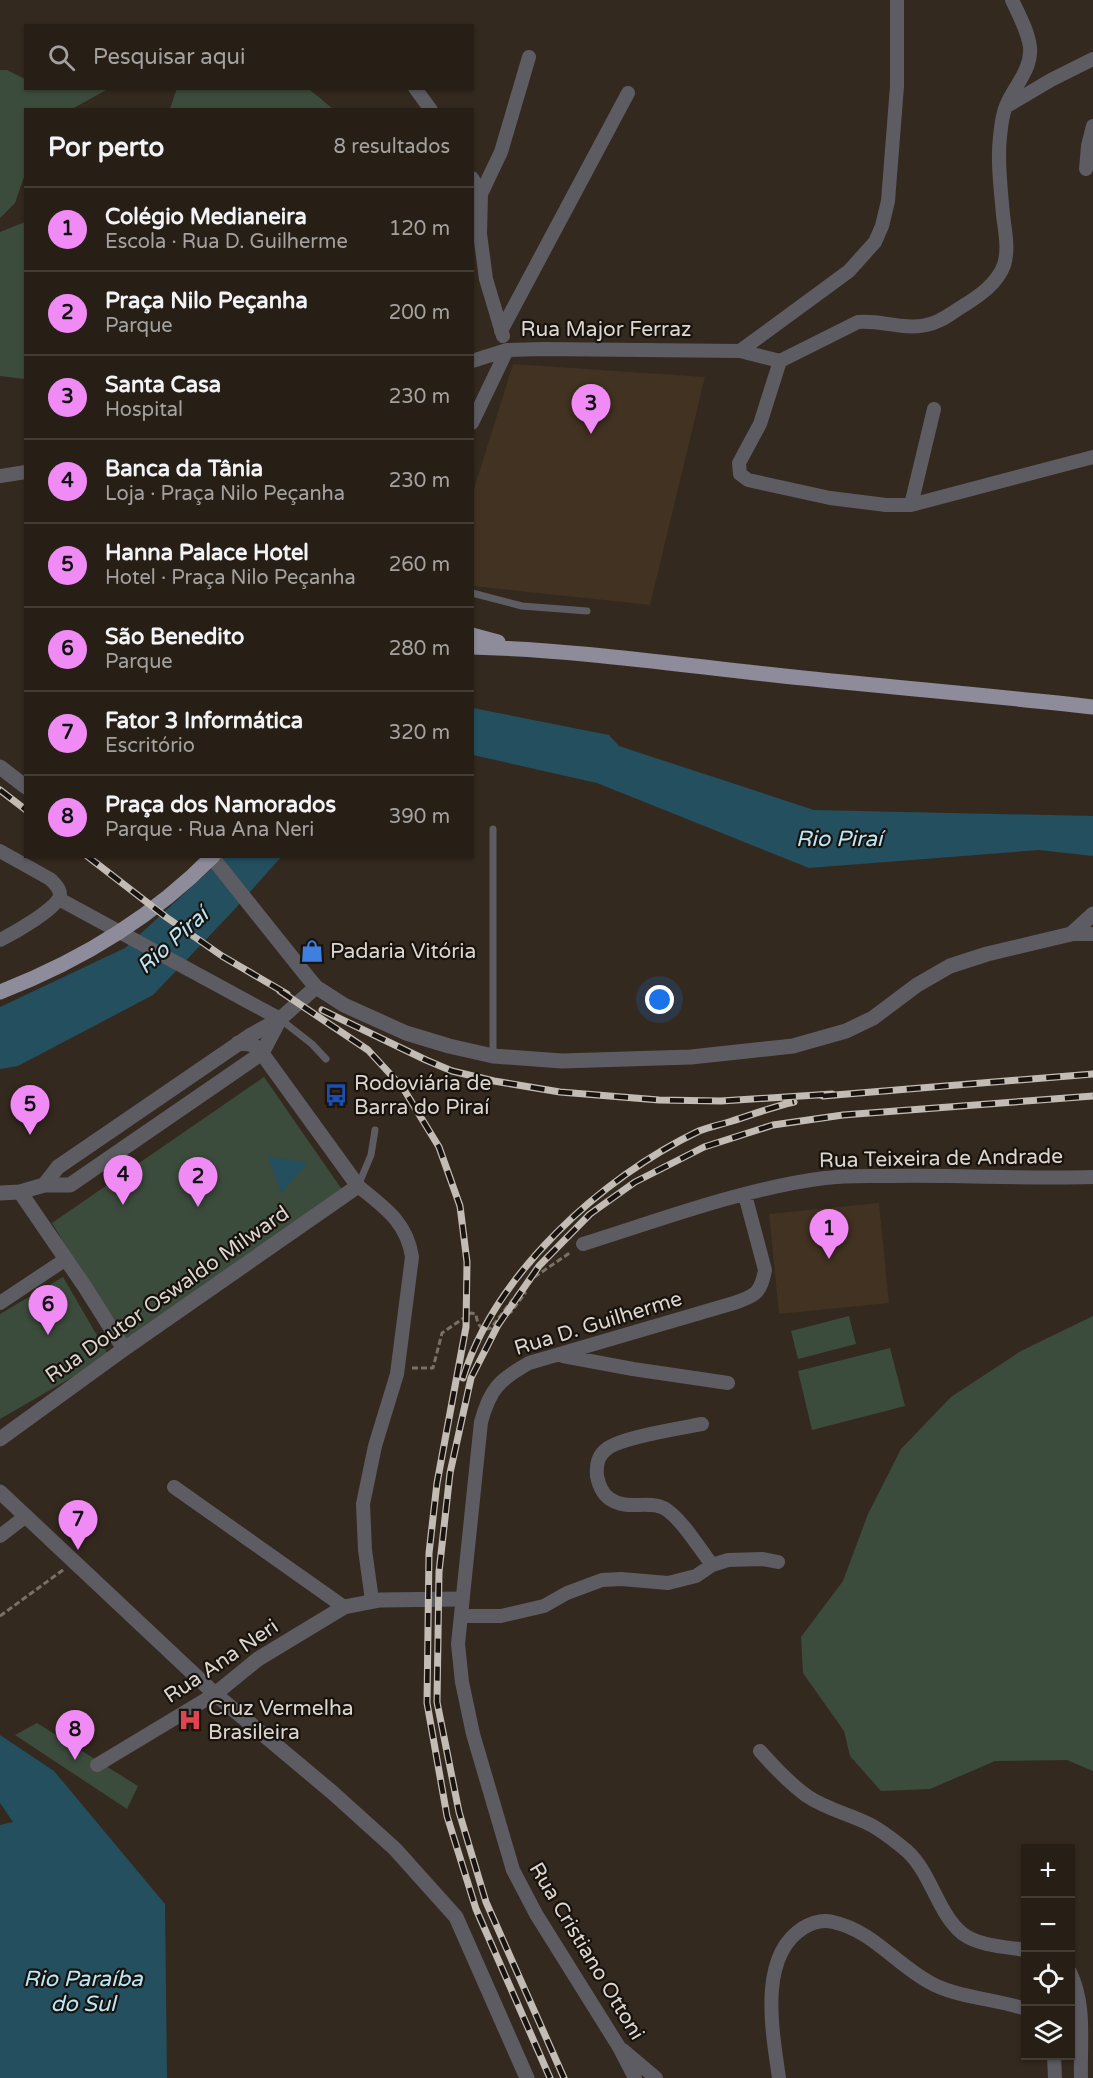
<!DOCTYPE html>
<html lang="pt">
<meta charset="utf-8">
<style>
:root{--surface:#271f16;--page:#2f271f;--text:#f1f3f6;--muted:#a4a2a1;--line:#433d35;--accent:#f08bf5}
body{margin:0;font-family:"Varela Round",sans-serif;background:var(--page);color:var(--text)}
.controls{position:absolute;right:18px;bottom:18px;display:grid;overflow:hidden;border-radius:0px;box-shadow:0 2px 4px #0004}
.controls button{width:54px;height:54px;display:grid;place-items:center;padding:0;border:0;border-bottom:2px solid var(--line);background:var(--surface);color:var(--text);font:30px sans-serif}
.you{position:absolute;left:660px;top:1000px;width:21px;height:21px;margin:-15px;border:4px solid #fff;border-radius:50%;background:#1a73e8;box-shadow:0 0 0 9px #1a73e833}
.badge{display:grid;place-items:center;width:39px;height:39px;border-radius:50%;background:var(--accent);color:#111;font-size:20px;font-weight:700}
.pin{position:absolute;translate:-50% -50px;filter:drop-shadow(0 2px 3px #0008)}
.pin::after{content:'';position:absolute;top:32px;width:21px;height:18px;background:inherit;clip-path:polygon(0 0,100% 0,50% 100%)}
.list{margin:0;padding:0;list-style:none}
h2{display:flex;justify-content:space-between;align-items:center;height:78px;margin:0;padding:0 24px;font-size:26px}
h2 small{font-size:20px;font-weight:400;color:var(--muted)}
.list li{display:grid;grid-template-columns:39px 1fr auto;gap:18px;align-items:center;box-sizing:border-box;height:84px;padding:0 24px;border-top:2px solid var(--line)}
.list b{display:block;font-size:22px;white-space:nowrap}
.list p{margin:0;font-size:20px;white-space:nowrap;color:var(--muted)}
.list em{font-size:20px;font-style:normal;color:var(--muted)}
.icon{flex:none;width:33px;height:33px;fill:none;stroke:currentColor;stroke-width:2;stroke-linecap:round;stroke-linejoin:round}
.map{position:relative;flex:none;width:1093px;height:2078px;overflow:hidden}
.search{position:absolute;background:var(--surface);box-shadow:0 2px 4px #0004;left:24px;top:24px;width:450px;height:66px;display:flex;align-items:center;gap:15px;box-sizing:border-box;padding:0 21px;border-radius:0px;color:var(--muted);font-size:22px}
.panel{position:absolute;background:var(--surface);box-shadow:0 2px 4px #0004;left:24px;top:108px;width:450px;height:750px;border-radius:0px}
.map>svg:first-child{display:block}
.built{fill:#413221}
.green{fill:#3c4c3c}
.water{fill:#234f5e}
.lines{fill:none;stroke-linecap:round;stroke-linejoin:round}
.path{stroke:#797066;stroke-width:3;stroke-dasharray:6 3;stroke-linecap:butt}
.service{stroke:#5d5c63;stroke-width:7}
.minor{stroke:#5d5c63;stroke-width:14}
.tertiary{stroke:#5d5c63;stroke-width:15}
.primary{stroke:#8e8b9a;stroke-width:15}
.rail-casing{stroke:#c3bcb4;stroke-width:7}
.rail{stroke:#18130e;stroke-width:4.5;stroke-dasharray:14;stroke-linecap:butt}
.labels{text-anchor:middle;stroke-width:4.5;stroke-linejoin:round;paint-order:stroke}
.street-label{font-size:21px;fill:#ddd6cf;stroke:#18130e}
.poi-label{font-size:21px;fill:#ddd6cf;stroke:#18130e;text-anchor:start}
.water-label{font-size:22px;font-style:italic;fill:#bbe7f7;stroke:#18130e}
</style>
<div class="map">
<svg width="1093" height="2078" viewBox="0 0 1093 2078">
<rect width="100%" height="100%" fill="#34291e"/>
<path class="built" d="M513 364 705 377 650 605 473 586V492Z
M879 1203 889 1303 779 1314 769 1214Z"/>
<path class="green" d="M0 70H7L25 79 26 88 108 89 72 109 26 110 25 174 15 203 0 218Z
M177 88 309 89 333 109H170Z
M25 222H26L25 379 0 376V232Z
M264 1077 343 1191 123 1343 52 1223Z
M63 1277 109 1356 0 1419V1314Z
M849 1316 856 1344 798 1359 791 1331Z
M1093 1316V1771L1067 1760 995 1761 930 1789 881 1791 850 1756 844 1731 803 1673 801 1637 843 1581 868 1514 901 1449 951 1397 1021 1351Z
M890 1348 905 1406 812 1430 798 1371Z
M37 1723 138 1786 127 1809 15 1735Z"/>
<path class="water" d="M473 708 609 735 619 746 814 810 1093 816V856L1039 850 809 868 597 783 473 755Z
M224 857H281L234 910 153 995 18 1066 0 1069V1007L125 948Z
M268 1156 308 1163 281 1193Z
M0 1735 54 1771 165 1904 167 2078H0V1825L13 1822 0 1803Z"/>
<g class="lines">
<path class="path" d="M412 1368H433L442 1333 471 1313 476 1314C477 1324 481 1332 491 1328L520 1290 525 1293 511 1312 510 1311 533 1278 571 1252
M0 1616 63 1570"/>
<path class="service" d="M472 593 522 606 587 611
M280 1019 312 1044 326 1059
M493 1056V829
M358 1186 371 1155 375 1130"/>
<path class="minor" d="M415 88 431 110
M1007 106 1051 80 1093 59
M1086 169 1088 146 1093 126
M472 178 481 194 480 234 486 279 503 336
M481 194 501 152 529 57
M501 331 628 93
M740 351 849 271 875 242 882 226 888 201 897 86V0
M472 361 507 350 543 349 740 351 780 361 858 322C881 320 904 330 926 325 940 323 951 313 963 306 979 296 997 284 1004 265 1009 248 1005 232 1003 215 1001 190 997 162 1000 137 1001 127 1002 115 1006 106 1014 86 1032 70 1030 47 1028 31 1019 15 1012 0
M780 361 760 424 739 463 740 474 748 480 830 498 886 505H911L1093 457
M472 423 507 350
M0 476 26 472
M911 505 934 409
M0 851 50 879C54 883 60 888 60 895 59 908 12 934 0 940
M59 899 280 1019
M1071 934H1093
M358 1186C384 1207 407 1222 412 1257L397 1374 375 1446 363 1504 365 1550 372 1600
M583 1244C660 1220 745 1188 825 1178 847 1175 870 1176 893 1176 960 1175 1026 1179 1093 1177
M0 1303 66 1259
M563 1356 633 1369 728 1383
M702 1424C681 1428 623 1437 608 1448 598 1455 596 1464 597 1476 599 1486 602 1494 610 1499 627 1511 647 1500 664 1508 681 1518 700 1549 712 1565
M174 1487 344 1607
M0 1536 26 1516
M461 1616H501L544 1606 567 1593 602 1580 621 1579 668 1583 696 1576 712 1565 728 1560 763 1559 778 1562
M760 1751C775 1768 789 1783 807 1796 826 1809 849 1814 869 1824 883 1831 895 1841 907 1851 932 1874 937 1913 963 1934 979 1946 1007 1947 1026 1950
M97 1765 215 1694
M1070 1972C1086 2005 1080 2042 1081 2078
M623 2050 656 2078
M1054 2056 1055 2078
M635 2078 619 2047 536 1914 513 1870 473 1734 462 1682 458 1644 481 1422C490 1389 499 1380 529 1363L734 1303C755 1296 761 1293 765 1270L745 1195
M779 2078C773 2034 757 1957 803 1928 811 1923 822 1919 833 1922 871 1930 896 1964 929 1982 954 1997 996 1999 1026 2009"/>
<path class="tertiary" d="M0 767 26 787
M211 856 306 975 316 987 344 1005 406 1033 449 1046 493 1056 562 1061 691 1057 793 1046 846 1031 873 1018 917 985 950 966 987 954 1071 934 1093 914
M44 1185 58 1167 251 1035 280 1019 316 987
M20 1192 85 1287 124 1349
M0 1193 20 1192 44 1185H70L262 1053 280 1019
M0 1439 124 1349 358 1186 258 1048 250 1044 238 1043
M0 1492 215 1694 333 1793 395 1849 456 1917 527 2078
M215 1694 258 1659 344 1607 380 1600 462 1599"/>
<path class="primary" d="M472 635 498 642
M472 647C584 650 693 667 803 678 900 688 996 696 1093 707
M0 992C80 961 153 917 213 856"/>
<g class="rail-casing">
<path id="rail" d="M0 790 26 810
M87 856 166 917 222 956 287 994
M280 991 368 1050 403 1088 439 1147 460 1206 467 1262 466 1327 437 1483 429 1553 427 1703 447 1816 476 1909 550 2078
M322 1010 426 1060 452 1071 494 1081 560 1092 659 1100 721 1101 832 1094
M823 1096 1093 1074
M463 1378C495 1274 602 1177 699 1131 708 1127 719 1125 729 1122 751 1115 772 1107 794 1102
M564 2078 486 1902 459 1812 437 1702 439 1572 450 1473 471 1378 498 1325 539 1266 590 1214 635 1182 704 1147 773 1125 843 1115 1093 1096"/>
</g>
<use href="#rail" class="rail"/>
</g>
<defs>
<g id="shop-bare" transform="scale(1.8)"><path d="M-5-2.5h2.3a2.7 3.5 0 0 1 5.4 0H5L5.5 6h-11ZM-1.5-2.5h3a1.5 2.3 0 0 0-3 0Z" fill="#3f7fe0" stroke="#18130e" stroke-width="2.5" paint-order="stroke"/></g>
<g id="bus-bare" transform="scale(1.8)"><path d="M-5-6H5V4H4V6H2V4H-2V6H-4V4H-5ZM-3.5-4V0h7V-4ZM-3.5 1.2v1.5H-2V1.2ZM2 1.2v1.5H3.5V1.2Z" fill="#1a4fb4" stroke="#18130e" stroke-width="2.5" paint-order="stroke"/></g>
<g id="hospital-bare" transform="scale(1.8)"><path d="M-5-5h3v3.5h4V-5h3V5h-3V1.5h-4V5h-3Z" fill="#e0444e" stroke="#18130e" stroke-width="2.5" paint-order="stroke"/></g>
</defs>
<g fill-rule="evenodd">
<use href="#shop-bare" x="312" y="951"/>
<use href="#bus-bare" x="336" y="1095"/>
<use href="#hospital-bare" x="190" y="1720"/>
</g>
<g class="labels">
<g class="street-label">
<text x="606" y="336">Rua Major Ferraz</text>
<text transform="translate(941 1158) rotate(-1)" y="7">Rua Teixeira de Andrade</text>
<text transform="translate(167 1294) rotate(-35)" y="7">Rua Doutor Oswaldo Milward</text>
<text transform="translate(598 1323) rotate(-17)" y="7">Rua D. Guilherme</text>
<text transform="translate(221 1661) rotate(-34)" y="7">Rua Ana Neri</text>
<text transform="translate(587 1951) rotate(59)" y="7">Rua Cristiano Ottoni</text>
</g>
<g class="poi-label">
<text x="330" y="958">Padaria Vitória</text>
<text x="354" y="1090">Rodoviária de<tspan x="354" dy="24">Barra do Piraí</tspan></text>
<text x="208" y="1715">Cruz Vermelha<tspan x="208" dy="24">Brasileira</tspan></text>
</g>
<g class="water-label">
<text x="839" y="846">Rio Piraí</text>
<text transform="translate(172 940) rotate(-42)" y="8">Rio Piraí</text>
<text x="83" y="1986">Rio Paraíba<tspan x="83" dy="25">do Sul</tspan></text>
</g>
</g>
</svg>
<div class="controls">
<button>+</button>
<button>−</button>
<button><svg class="icon" aria-label="locate" viewBox="0 0 24 24"><circle cx="12" cy="12" r="6"/><path d="M12 2v4M12 18v4M2 12h4M18 12h4"/></svg></button>
<button><svg class="icon" aria-label="layers" viewBox="0 0 24 24"><path d="M12 4l9 5-9 5-9-5zM3 14l9 5 9-5"/></svg></button>
</div>
<div class="you"></div>
<div class="pin badge" style="left:829px;top:1259px">1</div>
<div class="pin badge" style="left:198px;top:1207px">2</div>
<div class="pin badge" style="left:591px;top:434px">3</div>
<div class="pin badge" style="left:123px;top:1205px">4</div>
<div class="pin badge" style="left:30px;top:1135px">5</div>
<div class="pin badge" style="left:48px;top:1335px">6</div>
<div class="pin badge" style="left:78px;top:1550px">7</div>
<div class="pin badge" style="left:75px;top:1760px">8</div>
<div class="search"><svg class="icon" aria-label="search" viewBox="0 0 24 24"><circle cx="10" cy="10" r="6"/><path d="M15 15l6 6"/></svg>Pesquisar aqui</div>
<section class="panel">
<h2>Por perto<small>8 resultados</small></h2>
<ul class="list">
<li><span class="badge">1</span><div><b>Colégio Medianeira</b><p>Escola · Rua D. Guilherme</p></div><em>120 m</em></li>
<li><span class="badge">2</span><div><b>Praça Nilo Peçanha</b><p>Parque</p></div><em>200 m</em></li>
<li><span class="badge">3</span><div><b>Santa Casa</b><p>Hospital</p></div><em>230 m</em></li>
<li><span class="badge">4</span><div><b>Banca da Tânia</b><p>Loja · Praça Nilo Peçanha</p></div><em>230 m</em></li>
<li><span class="badge">5</span><div><b>Hanna Palace Hotel</b><p>Hotel · Praça Nilo Peçanha</p></div><em>260 m</em></li>
<li><span class="badge">6</span><div><b>São Benedito</b><p>Parque</p></div><em>280 m</em></li>
<li><span class="badge">7</span><div><b>Fator 3 Informática</b><p>Escritório</p></div><em>320 m</em></li>
<li><span class="badge">8</span><div><b>Praça dos Namorados</b><p>Parque · Rua Ana Neri</p></div><em>390 m</em></li>
</ul>
</section>
</div>
